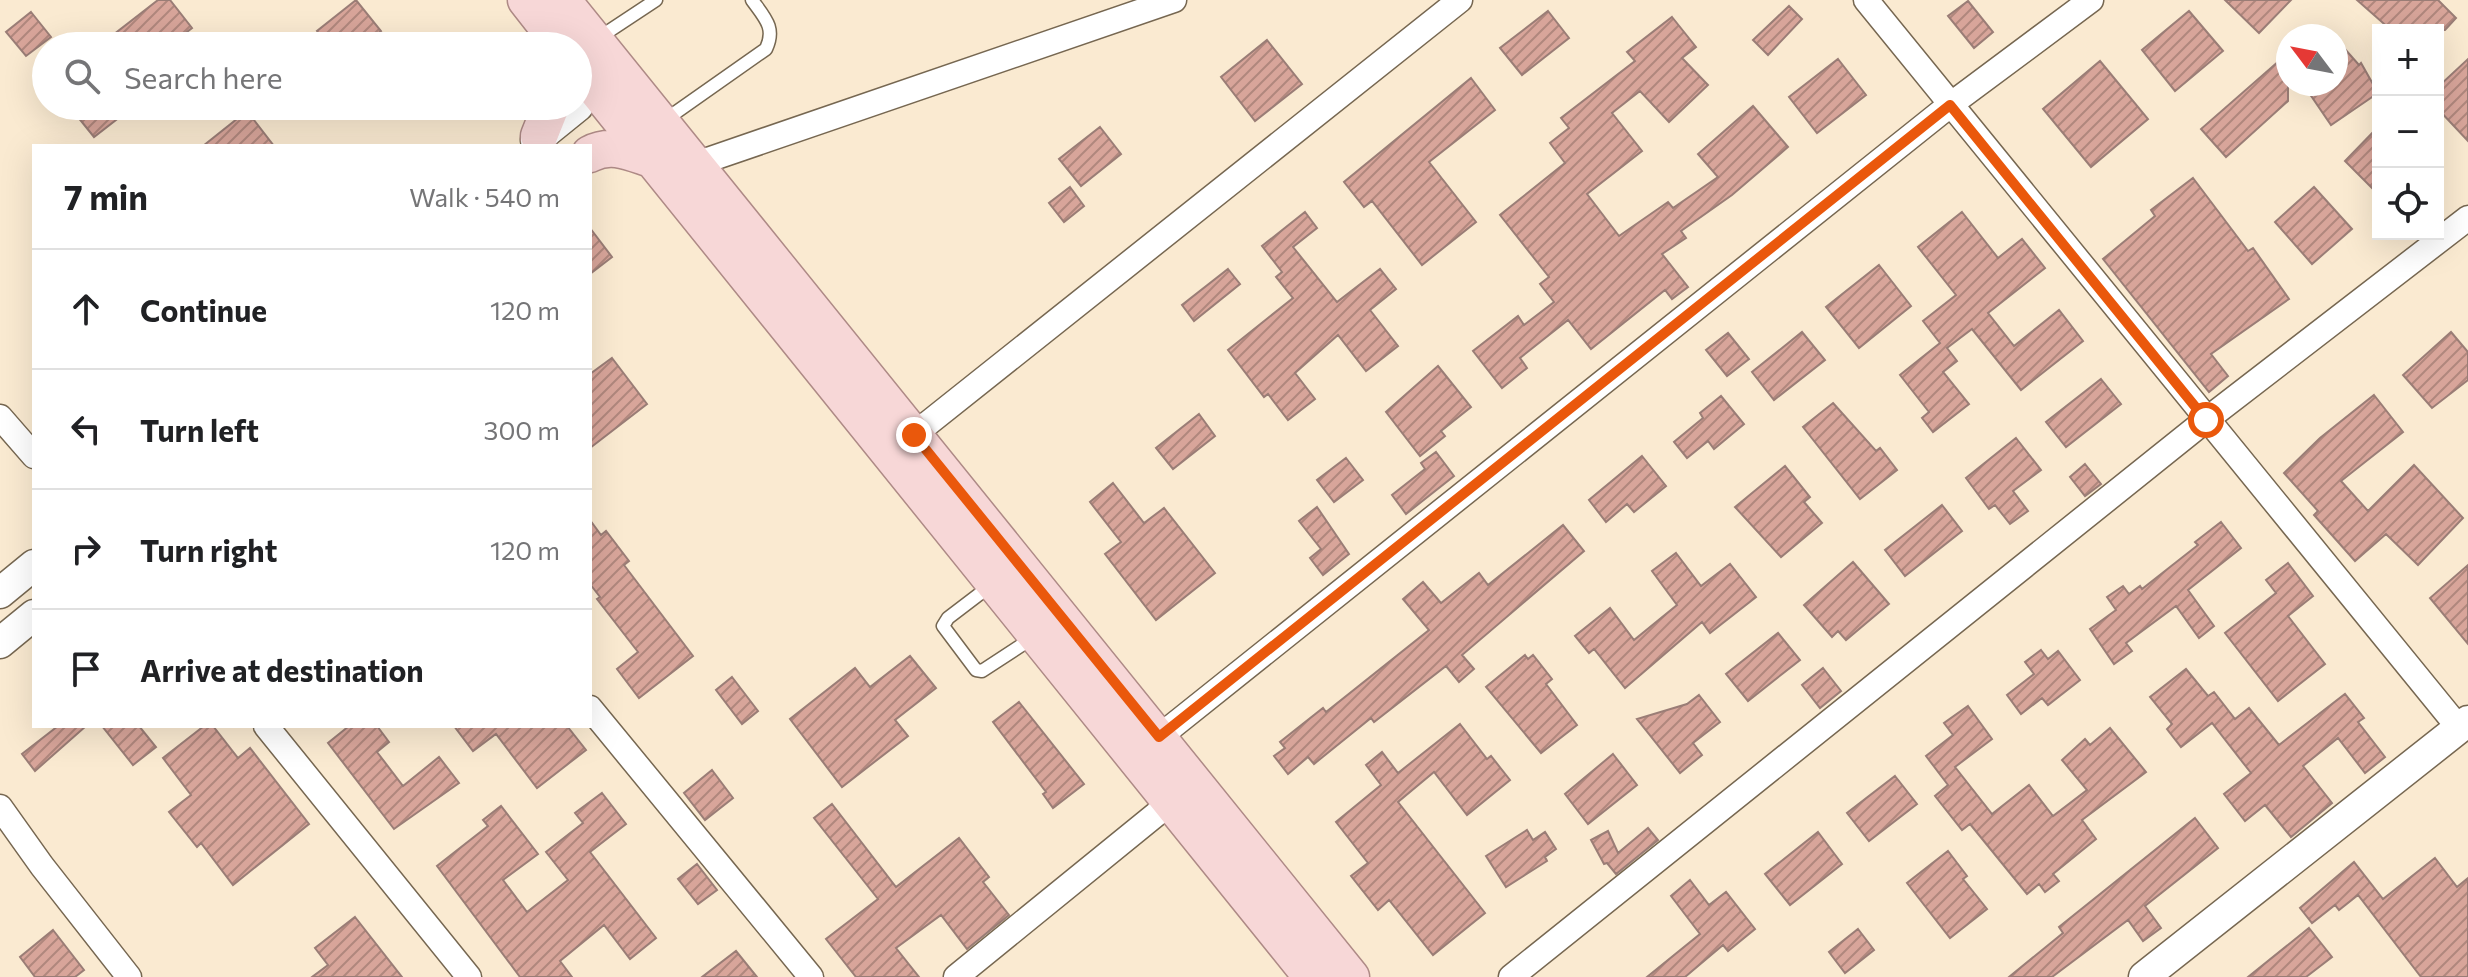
<!DOCTYPE html>
<meta charset="utf-8">
<style>
:root{--surface:#fff;--page:#f2f2f2;--text:#202124;--muted:#757577;--line:#e0e0e0}
body{margin:0;font-family:Commissioner,sans-serif;background:var(--page);color:var(--text)}
.controls{position:absolute;right:24px;top:24px;display:grid;overflow:hidden;border-radius:0px;box-shadow:0 8px 32px #0002}
.controls button{width:72px;height:72px;display:grid;place-items:center;padding:0;border:0;border-bottom:2px solid var(--line);background:var(--surface);color:var(--text);font:40px sans-serif}
.compass{position:absolute;left:2276px;top:24px;width:72px;height:72px;border-radius:50%;background:var(--surface);box-shadow:0 8px 32px #0002;rotate:302deg}
.stop{position:absolute;width:24px;height:24px;margin:-18px;border:6px solid #ea580c;border-radius:50%;background:#fff}
.stop.end{background:#ea580c;border-color:#fff;box-shadow:0 2px 8px #0008}
.list{margin:0;padding:0;list-style:none}
h2{display:flex;justify-content:space-between;align-items:center;height:104px;margin:0;padding:0 32px;font-size:34px}
h2 small{font-size:26px;font-weight:400;color:var(--muted)}
.list li{display:grid;grid-template-columns:52px 1fr auto;gap:24px;align-items:center;box-sizing:border-box;height:120px;padding:0 32px;border-top:2px solid var(--line)}
.list b{display:block;font-size:30px;white-space:nowrap}
.list em{font-size:26px;font-style:normal;color:var(--muted)}
.icon{flex:none;width:44px;height:44px;fill:none;stroke:currentColor;stroke-width:2;stroke-linecap:round;stroke-linejoin:round}
.map{position:relative;flex:none;width:2468px;height:977px;overflow:hidden}
.search{position:absolute;background:var(--surface);box-shadow:0 8px 32px #0002;left:32px;top:32px;width:560px;height:88px;display:flex;align-items:center;gap:20px;box-sizing:border-box;padding:0 28px;border-radius:44px;color:var(--muted);font-size:30px}
.panel{position:absolute;background:var(--surface);box-shadow:0 8px 32px #0002;left:32px;top:144px;width:560px;height:584px;border-radius:0px}
.map>svg:first-child{display:block}
.building{fill:url(#building-hatch);stroke:#9a7d76;stroke-width:2}
.lines{fill:none;stroke-linecap:round;stroke-linejoin:round}
.service-casing{stroke:#766751;stroke-width:15}
.minor-casing{stroke:#766751;stroke-width:27}
.tertiary-casing{stroke:#766751;stroke-width:33}
.primary-casing{stroke:#ae8a86;stroke-width:39}
.service{stroke:#fff;stroke-width:12}
.minor{stroke:#fff;stroke-width:24}
.tertiary{stroke:#fff;stroke-width:30}
.primary{stroke:#f7d7d7;stroke-width:36}
.route{stroke:#ea580c;stroke-width:10}
</style>
<div class="map">
<svg width="2468" height="977" viewBox="0 0 2468 977">
<defs>
<pattern id="building-hatch" width="6" height="6" patternUnits="userSpaceOnUse" patternTransform="scale(2)"><rect width="6" height="6" fill="#d8a59a"/><path d="M-1 1l2-2M0 6l6-6M5 7l2-2" fill="none" stroke="#b0877d"/></pattern>
</defs>
<rect width="100%" height="100%" fill="#faead1"/>
<path class="building" d="M158 0H170L192 28 169 46H122L113 35Z
M356 0 381 31 362 46H329L317 31Z
M2225 0H2291L2259 33Z
M2357 0H2438L2456 18 2445 30H2391Z
M1968 1 1993 32 1974 48 1948 16Z
M1789 6 1802 19 1768 55 1753 40Z
M1548 11 1569 38 1522 75 1500 48Z
M2189 11 2223 51 2175 91 2142 50Z
M31 12 51 37 26 56 6 32Z
M1672 17 1696 47 1682 58 1708 85 1669 122 1640 91 1612 113 1642 151 1587 194 1619 236 1668 202 1673 208 1718 177 1698 154 1753 106 1788 147 1732 195 1681 231 1686 238 1662 254 1688 287 1672 299 1665 290 1591 349 1568 320 1520 358 1527 368 1502 388 1473 351 1518 316 1524 325 1554 302 1540 284 1549 277 1500 215 1565 163 1550 143 1569 128 1561 118 1635 61 1627 52Z
M2336 39 2359 65 2361 63 2378 93 2331 125 2303 84H2336Z
M1267 40 1302 84 1255 121 1221 77Z
M2288 53V101L2226 157 2201 129Z
M1838 59 1866 95 1817 133 1789 97Z
M2468 59V141L2438 109V87Z
M2100 61 2148 119 2091 167 2043 109Z
M1471 78 1495 110 1429 162 1476 222 1422 265 1372 201 1364 207 1344 182Z
M69 106H134L94 137Z
M247 111 274 146H203Z
M1100 127 1121 154 1081 186 1059 159Z
M2378 127V194L2345 161Z
M2193 178 2248 251 2253 248 2289 299 2211 354 2228 376 2209 392 2103 259 2155 216 2151 210Z
M1070 187 1084 206 1064 222 1049 203Z
M2314 187 2352 229 2312 264 2275 222Z
M1305 212 1317 228 1293 247 1337 302 1380 269 1396 289 1370 310 1398 346 1366 371 1338 335 1295 373 1315 399 1288 420 1268 394 1264 397 1228 350 1293 298 1276 277 1282 272 1262 246Z
M1962 212 1998 258 2022 239 2045 268 1988 313 2014 346 2059 310 2083 341 2021 390 1972 329 1947 348 1957 361 1943 372 1969 404 1933 432 1922 418 1929 412 1900 375 1940 343 1923 321 1956 295 1918 247Z
M590 228 612 257 590 274Z
M1879 265 1911 306 1859 348 1826 307Z
M1228 269 1240 284 1194 321 1182 305Z
M1802 332 1825 360 1774 400 1752 372Z
M2451 332 2468 352V380L2432 408 2403 375Z
M1728 333 1749 359 1727 376 1706 350Z
M612 358 647 404 590 448V374Z
M1438 366 1471 407 1441 431 1445 436 1420 456 1386 412Z
M2101 379 2121 404 2066 447 2046 422Z
M2374 395 2403 432 2341 481 2368 511 2414 465 2463 518 2418 565 2386 534 2355 561 2314 515 2318 511 2284 473 2320 438Z
M1721 396 1744 424 1714 449 1708 441 1687 458 1674 442 1703 418 1700 413Z
M1833 403 1876 451 1880 448 1897 470 1860 499 1803 427Z
M1199 414 1215 436 1173 469 1156 448Z
M2016 438 2041 470 2013 491 2028 511 2010 524 1995 505 1989 509 1966 478Z
M1436 452 1454 476 1406 514 1392 495 1425 469 1421 463Z
M1642 456 1666 486 1634 512 1627 504 1606 522 1589 500Z
M1346 458 1363 480 1334 502 1317 480Z
M2085 464 2101 484 2085 496 2070 477Z
M1785 466 1810 497 1804 502 1822 523 1781 557 1735 507Z
M1113 483 1144 523 1164 508 1215 573 1156 620 1105 554 1121 542 1090 502Z
M1942 505 1962 531 1905 576 1885 550Z
M1317 507 1349 554 1323 575 1310 558 1321 549 1299 521Z
M590 520 601 535 606 531 629 561 624 565 693 656 639 698 617 669 638 652 597 599 600 597 590 584Z
M2221 522 2241 548 2188 590 2214 626 2199 638 2176 606 2126 643 2132 651 2114 664 2090 629 2116 610 2107 597 2123 586 2129 594 2140 586 2142 589 2198 545 2195 542Z
M1563 525 1584 551 1462 655 1474 669 1459 682 1446 666 1374 722 1371 718 1314 764 1308 757 1288 774 1274 756 1285 748 1280 742 1323 708 1326 712 1429 630 1403 599 1423 582 1441 603 1479 573 1488 585Z
M1676 553 1701 586 1730 564 1756 597 1710 633 1702 622 1625 688 1594 649 1589 653 1575 636 1610 608 1634 640 1677 605 1652 571Z
M1853 562 1889 604 1846 640 1838 631 1832 637 1804 605Z
M2288 563 2313 596 2288 616 2325 664 2278 701 2225 633 2276 593 2266 580Z
M2468 565V644L2430 598Z
M1778 633 1800 660 1748 701 1726 674Z
M2041 650 2048 659 2058 651 2080 680 2048 705 2042 698 2021 714 2007 695 2034 674 2025 662Z
M1525 655 1528 659 1533 655 1552 679 1546 684 1577 725 1541 753 1486 687Z
M910 656 936 688 895 720 908 736 842 787 790 719 855 668 870 687Z
M1823 668 1841 691 1820 708 1802 685Z
M2186 669 2208 696 2214 692 2235 719 2249 708 2279 745 2345 694 2364 718 2358 722 2385 757 2365 773 2338 738 2303 766 2332 803 2291 837 2265 805 2245 821 2224 794 2251 773 2212 723 2181 747 2167 729 2172 724 2150 697Z
M732 677 758 711 742 724 716 690Z
M1699 695 1720 722 1693 743 1702 755 1680 773 1637 719 1687 704Z
M1019 702 1084 784 1053 808 1043 794 1046 792 993 722Z
M1968 706 1992 739 1955 767 1992 814 2029 785 2053 816 2087 790 2062 760 2085 739 2090 745 2110 728 2146 772 2082 820 2096 839 2053 874 2059 881 2045 892 2039 884 2027 894 1970 824 1962 830 1935 796 1948 785 1926 756 1953 735 1944 723Z
M1460 724 1487 759 1491 756 1510 780 1467 815 1434 772 1398 802 1485 913 1433 955 1389 900 1378 910 1351 876 1368 863 1336 822 1381 785 1366 765 1382 752 1398 773Z
M58 726H86L35 771 22 754Z
M102 726H139L156 747 133 765Z
M204 726H213L238 758 250 748 309 824 233 885 201 843 197 847 169 812 191 795 163 758Z
M349 726H377L389 742 377 752 403 786 439 757 459 783 394 829 328 743Z
M454 726H567L586 750 537 788 496 734 473 751Z
M1613 754 1637 785 1588 824 1565 794Z
M712 770 733 798 705 820 684 793Z
M1895 776 1917 804 1869 841 1847 813Z
M602 793 626 824 590 852 656 938 630 959 604 925 560 961 572 977H520L437 866 488 826 483 820 501 806 538 854 503 880 527 912 568 880 546 852 583 823 575 813Z
M832 804 896 887 959 838 989 877 983 882 1009 915 967 949 941 915 896 948 919 977H856L826 939 878 899 814 818Z
M2195 818 2218 848 2145 906 2161 928 2143 941 2128 920 2052 977H2009L2063 933 2059 927Z
M1648 828 1658 840 1616 874 1607 863 1604 864 1591 840 1608 831 1618 853Z
M1527 830 1533 840 1545 832 1556 849 1545 857 1547 861 1506 887 1486 856Z
M1818 832 1842 864 1790 905 1765 874Z
M1948 851 1967 876 1963 879 1987 909 1950 938 1907 883Z
M2435 858 2457 887 2468 878V977H2421L2358 895 2339 910 2335 905 2312 923 2300 908 2354 862 2383 899Z
M697 864 717 890 698 904 678 879Z
M1690 880 1709 905 1726 892 1755 929 1728 951 1723 945 1685 977H1647L1700 934 1671 896Z
M355 917 402 977H312L328 965 315 948Z
M2309 928 2332 957 2306 977H2248Z
M1858 929 1874 950 1845 973 1829 952Z
M53 930 84 970 75 977H35L20 957Z
M736 951 757 977H702Z"/>
<g class="lines">
<g class="service-casing">
<path id="service" d="M597 39 656 0
M665 120 766 49C776 28 765 18 752 0
M990 586 948 618 943 626 976 670 982 671 1034 637"/>
</g>
<g class="minor-casing">
<path id="minor" d="M1866 0 2459 728
M693 165 1174 0
M0 417 34 456
M902 444 1460 0
M590 708 811 977
M266 726 469 977
M1159 737 1950 105 2091 0
M0 807 42 866 129 977
M956 977 1170 803
M1511 977 2206 420 2468 218"/>
</g>
<g class="tertiary-casing">
<path id="tertiary" d="M536 140 578 106
M0 593 34 565
M0 643 34 615
M2144 977 2468 721"/>
</g>
<g class="primary-casing">
<path id="primary" d="M526 0 562 46
M562 0 1351 977
M578 67 1312 977
M539 136 551 106
M590 154C612 142 632 153 654 160"/>
</g>
<use href="#service" class="service"/>
<use href="#minor" class="minor"/>
<use href="#tertiary" class="tertiary"/>
<use href="#primary" class="primary"/>
</g>
<g class="lines">
<path class="route" d="M914 435 1159 737 1950 105 2206 420"/>
</g>
</svg>
<div class="controls">
<button>+</button>
<button>−</button>
<button><svg class="icon" aria-label="locate" viewBox="0 0 24 24"><circle cx="12" cy="12" r="6"/><path d="M12 2v4M12 18v4M2 12h4M18 12h4"/></svg></button>
</div>
<svg class="compass" viewBox="-18 -18 36 36"><path d="M0-13l5 13h-10z" fill="#e53935"/><path d="M0 13l5-13h-10z" fill="#757577"/></svg>
<div class="stop" style="left:2206px;top:420px"></div>
<div class="stop end" style="left:914px;top:435px"></div>
<div class="search"><svg class="icon" aria-label="search" viewBox="0 0 24 24"><circle cx="10" cy="10" r="6"/><path d="M15 15l6 6"/></svg>Search here</div>
<section class="panel">
<h2>7 min<small>Walk · 540 m</small></h2>
<ul class="list">
<li><svg class="icon" aria-label="ahead" viewBox="0 0 24 24"><path d="M12 20V5M6 11l6-6 6 6"/></svg><div><b>Continue</b></div><em>120 m</em></li>
<li><svg class="icon" aria-label="left" viewBox="0 0 24 24"><path d="M17 20v-9H6M10 6l-5 5 5 5"/></svg><div><b>Turn left</b></div><em>300 m</em></li>
<li><svg class="icon" aria-label="right" viewBox="0 0 24 24"><path d="M7 20v-9h11M14 6l5 5-5 5"/></svg><div><b>Turn right</b></div><em>120 m</em></li>
<li><svg class="icon" aria-label="arrive" viewBox="0 0 24 24"><path d="M6 21V4h12l-3 4 3 4H6"/></svg><div><b>Arrive at destination</b></div></li>
</ul>
</section>
</div>
